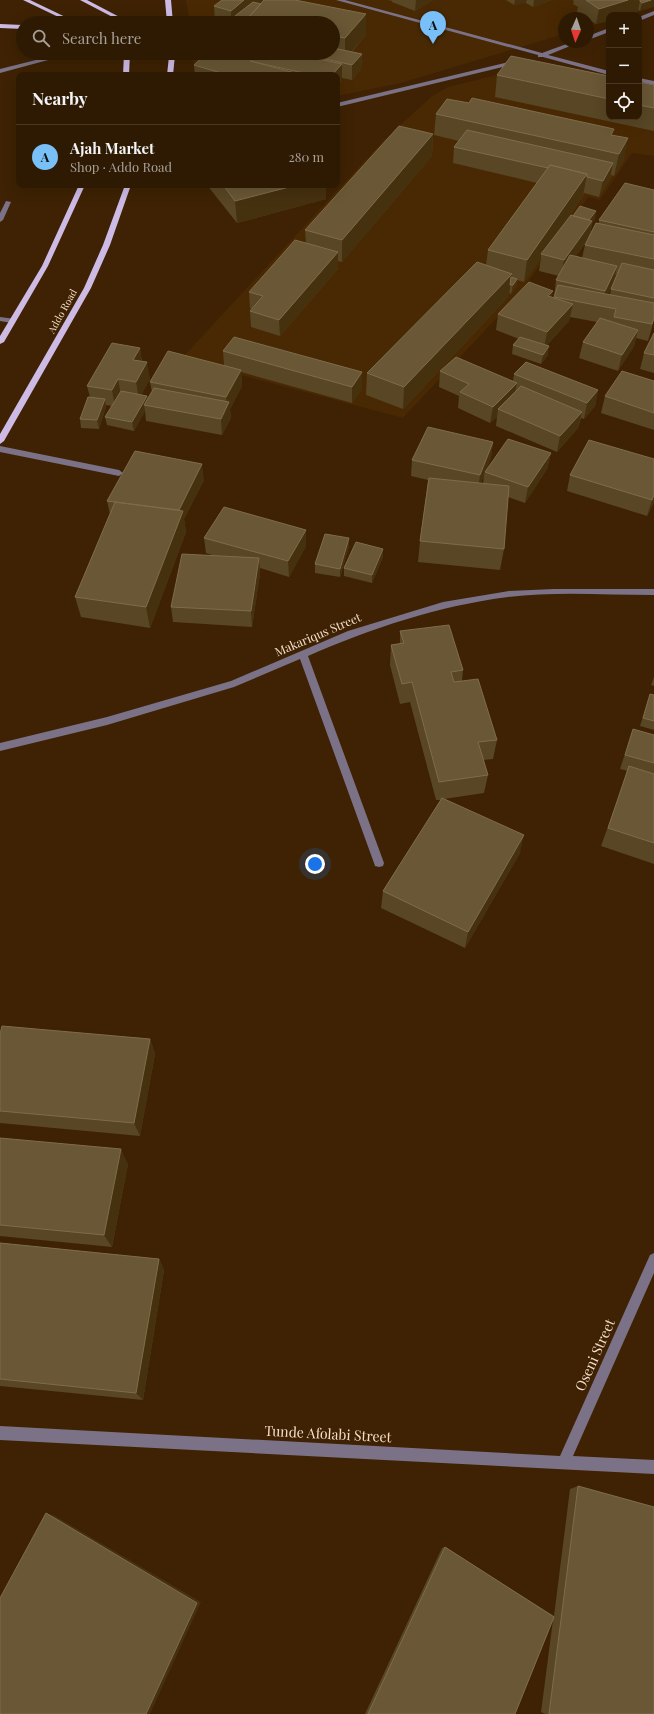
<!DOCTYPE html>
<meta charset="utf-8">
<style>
:root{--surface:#2e1a02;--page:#36230c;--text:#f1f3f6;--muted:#a7a199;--line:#493824;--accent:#79bff8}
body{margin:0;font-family:"Playfair Display",serif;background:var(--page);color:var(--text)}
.controls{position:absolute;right:12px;top:12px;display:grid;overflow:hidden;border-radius:8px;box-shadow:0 4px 16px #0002}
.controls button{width:36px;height:36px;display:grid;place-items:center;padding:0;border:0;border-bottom:1px solid var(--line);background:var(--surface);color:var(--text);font:20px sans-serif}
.compass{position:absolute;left:558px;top:12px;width:36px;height:36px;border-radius:50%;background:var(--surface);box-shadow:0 4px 16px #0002;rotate:183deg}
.you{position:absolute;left:315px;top:864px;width:14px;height:14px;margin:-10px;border:3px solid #fff;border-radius:50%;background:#1a73e8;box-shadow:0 0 0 6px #1a73e833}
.badge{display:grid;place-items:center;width:26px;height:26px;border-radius:50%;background:var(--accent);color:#111;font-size:13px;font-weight:700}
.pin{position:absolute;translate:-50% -33px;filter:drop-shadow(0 1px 2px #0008)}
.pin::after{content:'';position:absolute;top:21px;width:14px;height:12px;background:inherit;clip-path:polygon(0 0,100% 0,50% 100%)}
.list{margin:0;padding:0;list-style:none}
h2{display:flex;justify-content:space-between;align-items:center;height:52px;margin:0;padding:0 16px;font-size:17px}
h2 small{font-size:13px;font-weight:400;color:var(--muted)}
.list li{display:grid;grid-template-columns:26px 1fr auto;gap:12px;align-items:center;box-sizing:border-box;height:64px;padding:0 16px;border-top:1px solid var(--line)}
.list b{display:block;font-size:15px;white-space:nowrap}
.list p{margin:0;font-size:13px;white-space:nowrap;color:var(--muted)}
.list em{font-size:13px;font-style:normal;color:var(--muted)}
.icon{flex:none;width:22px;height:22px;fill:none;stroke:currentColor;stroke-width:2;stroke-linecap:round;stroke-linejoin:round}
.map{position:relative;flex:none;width:654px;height:1714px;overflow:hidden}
.search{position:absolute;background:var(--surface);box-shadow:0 4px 16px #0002;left:16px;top:16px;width:324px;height:44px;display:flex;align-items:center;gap:10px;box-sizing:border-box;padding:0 14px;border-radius:22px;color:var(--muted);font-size:15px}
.panel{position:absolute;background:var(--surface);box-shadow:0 4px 16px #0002;left:16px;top:72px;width:324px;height:116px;border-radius:8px}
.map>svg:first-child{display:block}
.built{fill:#492903}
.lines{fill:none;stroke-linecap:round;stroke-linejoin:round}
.minor{fill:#7b7287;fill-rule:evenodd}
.major{fill:#cdbbe6;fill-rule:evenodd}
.wall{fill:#584624;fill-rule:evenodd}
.shaded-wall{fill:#46310f}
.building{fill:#695735;stroke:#7f6c4d}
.labels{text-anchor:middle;stroke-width:3;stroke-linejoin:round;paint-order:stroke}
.far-street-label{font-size:10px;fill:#f6dfca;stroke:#3e2203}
.street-label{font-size:12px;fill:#f6dfca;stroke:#3e2203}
.near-street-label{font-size:14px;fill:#f6dfca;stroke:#3e2203}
</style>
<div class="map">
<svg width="654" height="1714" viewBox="0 0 654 1714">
<rect width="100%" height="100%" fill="#3e2203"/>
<path class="built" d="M186 0H654V6L625 15H609V20L588 27V18H564V34L401 83 337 96V75H194L193 53H333V23H190Z
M517 70 609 117H639L654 98V156L632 153 600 200 588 197 520 293 403 418 181 359 384 140 432 96 448 87Z"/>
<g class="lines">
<path class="minor" d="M336 0H345L542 53 572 42H580L548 55 609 71V75L543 57H538V55Z
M654 11V15L639 21V17Z
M609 28V32L588 40V36Z
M64 53H74L0 73V69Z
M517 60 519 61V63L337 107V103Z
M639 78 654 81V85L639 82Z
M6 201 11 202 3 220 0 222V213Z
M0 317 15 319 16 321 12 323 0 321Z
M0 446 119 470 123 473 119 476 0 452Z
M554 589H654V595C606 595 556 591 508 597 438 606 372 628 308 656L384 863 383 866 379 867 375 866 374 863 300 659 234 687 107 725 0 751V743L107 717 231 681 348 631 443 602 509 591Z
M654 1253V1273L573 1456 654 1460V1474L0 1440V1426L560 1456 650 1255Z"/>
<path class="major" d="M23 0H30L78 23H71Z
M80 0H87L131 23H124Z
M165 0H171L173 23H167Z
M0 24 23 25V29L0 28Z
M124 53H130L129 75H123Z
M166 53H173L175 55 173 75H167L169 56Z
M79 185H85L48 266 4 342 0 344V336L42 266Z
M125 185H131L110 245 91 288 4 441 0 444V434L84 288 103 245Z"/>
</g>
<path class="wall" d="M222 0H264L259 3 366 14V35L352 52 362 54 361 70 352 80 342 78V80L337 85V75H195L194 65 206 53H333V23H219L215 22 214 6Z
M388 0H433L415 11 392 2V0L391 1Z
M506 0H551L533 7 526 3V2L514 5Z
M572 0H654L640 11 638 10V12L596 24 588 19V18H587L577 12 578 7 573 4 574 1Z
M497 75 609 76V117H639V82L654 85V131L495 97Z
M436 114 613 135 624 160 614 176 611 175 610 179 599 197 584 193 583 196 564 224 595 219 592 223 590 235 599 223V220L654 190V320L648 341 636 338 634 346 618 371 579 358 583 342 597 322 570 317 569 321 547 345 548 355 541 364 512 354 513 345 519 339 496 330 498 314 552 297 554 298 556 280 559 276 539 271 541 258 524 282 517 280 516 287 511 294 509 293V296L403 409 366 395 367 373 486 265 488 250 537 183 453 163 454 147 459 141 434 135ZM587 241 585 245 582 258 576 256ZM616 274H617L611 289 610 295 608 294 614 282Z
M433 134 432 156 342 262 338 261V269L280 336 251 327 250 311 252 309 250 308 249 292 306 243 305 230Z
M207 185H326V199L237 223Z
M654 333V373L640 369 644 353Z
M140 348 142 362 150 379 141 395 147 396 148 398 152 392 150 382 224 365 223 351 362 372V389L352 403 241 372 242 386 230 409 231 418 222 435 146 421 145 411 134 431 107 425 105 417 112 406 106 405V407L99 429 81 428 80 419 90 397 87 386Z
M440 371 513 381 514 374 598 390 595 406 584 419 581 418 578 428 557 452 496 426 497 417 490 423 458 408 459 396 439 387Z
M654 381V430L601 413 605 396Z
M589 440 654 502 647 516 567 491 570 475Z
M493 442 491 458 487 468 551 453 547 469 525 503 508 497 504 549 500 570 418 562 420 541 428 480 411 476 412 460ZM484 475 483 484 481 483Z
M204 480 184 519 186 532 150 628 81 617 75 597 110 514 107 501Z
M204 538 306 546 289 577 260 568V574L252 627 173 622 171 607 215 556 206 553Z
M349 538V546L340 577 315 573V564Z
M383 557 372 583 344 576V568Z
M400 631 463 670 462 681 497 740 493 759 483 760 488 775 484 793 444 799 520 853 465 948 381 908 383 891 441 800H436L410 702 400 704 390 665 391 645 400 644Z
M654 677V686L651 685Z
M650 694 654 695V730L640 726Z
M633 729 654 735V864L601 846 628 771 620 769Z
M0 1034 150 1039 155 1054 140 1136 0 1123Z
M0 1138 128 1164 112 1247 0 1236Z
M0 1243 159 1259 164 1270 143 1400 0 1386Z
M578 1486 654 1714H545L541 1712 553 1620 515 1714H365L442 1548 445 1547 554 1616 570 1489Z"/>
<path class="shaded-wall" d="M244 0H264L242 18 235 16 236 23H231V11Z
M416 0H433L415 11Z
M515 0H527L526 2 514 5Z
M534 0H551L533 7Z
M628 0H640L638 12 627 15H609V20L596 24 599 9Z
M651 0H654V7L640 11 642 3Z
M366 14V35L345 59V38Z
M362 54 361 70 352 80V65Z
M342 64V80L337 85V75H332Z
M433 134 432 156 342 262V240Z
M628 138 624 160 614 176 619 154Z
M613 163 610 179 599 197 603 181Z
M587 174 583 196 543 255 541 254V258L524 282 527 260Z
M297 185H326V199L237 223 235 201Z
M596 211 595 219 592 223 589 238 561 277 564 260 588 223Z
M338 252V269L280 336 279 320Z
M617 266 614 282 602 306 605 291Z
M512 274 509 296 403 409 404 387Z
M517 279 516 287 511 294 513 285Z
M553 291 550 307 548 296Z
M573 304 569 321 544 348 547 332Z
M638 330 634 346 618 371 622 355Z
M549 346 548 355 541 364 543 355Z
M140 348 142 364 133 360Z
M147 362 150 379 139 399 136 382Z
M241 370 242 386 230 409 231 418 222 435 221 419 227 406 226 397Z
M362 372V389L352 403V387Z
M118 379 121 395 115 407 112 390Z
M517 383 514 399 498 409 497 417 490 423 493 407Z
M598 390 595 406 584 419 587 403Z
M147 396 149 405H144L145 411 134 431 132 422Z
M105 399 106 407 99 429 97 420Z
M582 412 578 428 557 452 560 436Z
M493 442 491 458 486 472H485L484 475 478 491 480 475Z
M551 453 547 469 525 503 528 487Z
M202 464 204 480 184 519 186 532 150 628 146 607 176 515Z
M654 495V502L647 516 652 500Z
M306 530V546L289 577 288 561Z
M349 538V546L340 577V569Z
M383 549V557L372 583V575Z
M259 558 260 574 252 627 251 611Z
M524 835 520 853 465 948 468 932Z
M150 1039 155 1054 140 1136 134 1123Z
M121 1149 128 1164 112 1247 104 1235Z
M159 1259 164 1270 143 1400 136 1393Z
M46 1513 55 1516 201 1602 150 1714H146Z"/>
<path class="building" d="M222 0H244L231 11 214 6Z
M264 0H295L366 14 345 38 333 36V23H268L247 19Z
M586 0H628L599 9Z
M640 0H651L642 3 640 1Z
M253 2 261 4 247 19 235 16Z
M333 48 362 54 352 65 300 53H333Z
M207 53H216L240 59 246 53H293L342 64 332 75H313L250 61 303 75H228L194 65Z
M216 53H246L240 59Z
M511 56 609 76V99L497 75Z
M639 82 654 85V108L639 105Z
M472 98 614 129 611 135 628 138 619 154 436 114 447 99 469 103Z
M399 126 433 134 342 240 305 230Z
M467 130 613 163 603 181 587 177V174L550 165 548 168 454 147Z
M550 165 587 174 527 260 488 250Z
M625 183 654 190V232L599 220Z
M223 185H297L235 201Z
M580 206 596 211 589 220 573 216Z
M571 215 592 221 564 260 541 254Z
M596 223 654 235V259L585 245Z
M295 240 338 252 279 320 250 311 263 296 249 292Z
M570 255 617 266 605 291 556 280Z
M477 262 512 274 404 387 367 373Z
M622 263 654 270V298L611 289Z
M511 277 517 279 513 285H510Z
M529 282 553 291 548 296 573 304 547 332 498 314Z
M558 285 654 303V318L652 324 614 317 616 309 554 297Z
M600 318 638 330 622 355 583 342Z
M654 333V355L644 353Z
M234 337 362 372 352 387 223 351Z
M520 337 549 346 543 355 513 345Z
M112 343 140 348 133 360 147 362 136 382 118 379 112 390 87 386Z
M168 351 241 370 226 397 150 382Z
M456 357 517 383 493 407 460 392 469 384 440 371Z
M526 362 598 390 587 403 514 374Z
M622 371 654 381V413L605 396Z
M521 386 582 412 560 436 498 409Z
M154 388 229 402 221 419 144 405Z
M121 391 147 396 132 422 105 417Z
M88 397 105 399 97 420 80 419Z
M428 427 493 442 480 475 412 460Z
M508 439 551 453 528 487 485 472Z
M589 440 654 459V495L652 500 570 475Z
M135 451 202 464 179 510 107 501Z
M429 478 509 486 504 549 420 541Z
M115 502 183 511 146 607 75 597Z
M224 507 306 530 288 561 204 538Z
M325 534 349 538 340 569 315 564Z
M356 542 383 549 372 575 344 568Z
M182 554 259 558 251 611 171 607Z
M449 625 463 670 451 672 454 682 478 679 497 740 478 742 488 775 439 782 412 682 402 684 391 645 404 643 400 631Z
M650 694 654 695V721L643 718Z
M633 729 654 735V763L625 755Z
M629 766 654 774V843L608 828Z
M442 798 524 835 468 932 383 891Z
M2 1026 150 1039 134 1123 0 1111V1034Z
M0 1138 121 1149 104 1235 0 1225Z
M0 1243 159 1259 136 1393 0 1379Z
M578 1486 654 1507V1714H549Z
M46 1513 197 1603 146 1714H0V1598Z
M445 1547 554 1617 515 1714H368Z"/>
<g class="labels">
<g class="far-street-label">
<text transform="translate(62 311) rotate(-61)" y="4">Addo Road</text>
</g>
<g class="street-label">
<text transform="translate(318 635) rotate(-23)" y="4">Makariqus Street</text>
</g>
<g class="near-street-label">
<text transform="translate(595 1355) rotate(-66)" y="5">Oseni Street</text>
<text transform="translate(328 1434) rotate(3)" y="5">Tunde Afolabi Street</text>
</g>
</g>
</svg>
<div class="controls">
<button>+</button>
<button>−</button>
<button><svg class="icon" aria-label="locate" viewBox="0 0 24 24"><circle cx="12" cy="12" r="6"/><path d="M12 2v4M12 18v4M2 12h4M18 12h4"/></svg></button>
</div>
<svg class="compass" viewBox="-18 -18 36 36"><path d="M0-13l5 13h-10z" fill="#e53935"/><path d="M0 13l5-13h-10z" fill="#a7a199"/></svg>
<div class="you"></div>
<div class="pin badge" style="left:433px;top:44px">A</div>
<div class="search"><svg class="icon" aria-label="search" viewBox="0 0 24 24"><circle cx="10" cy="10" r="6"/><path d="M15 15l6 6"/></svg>Search here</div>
<section class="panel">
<h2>Nearby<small></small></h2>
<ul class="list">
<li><span class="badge">A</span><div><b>Ajah Market</b><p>Shop · Addo Road</p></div><em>280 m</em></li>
</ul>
</section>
</div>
